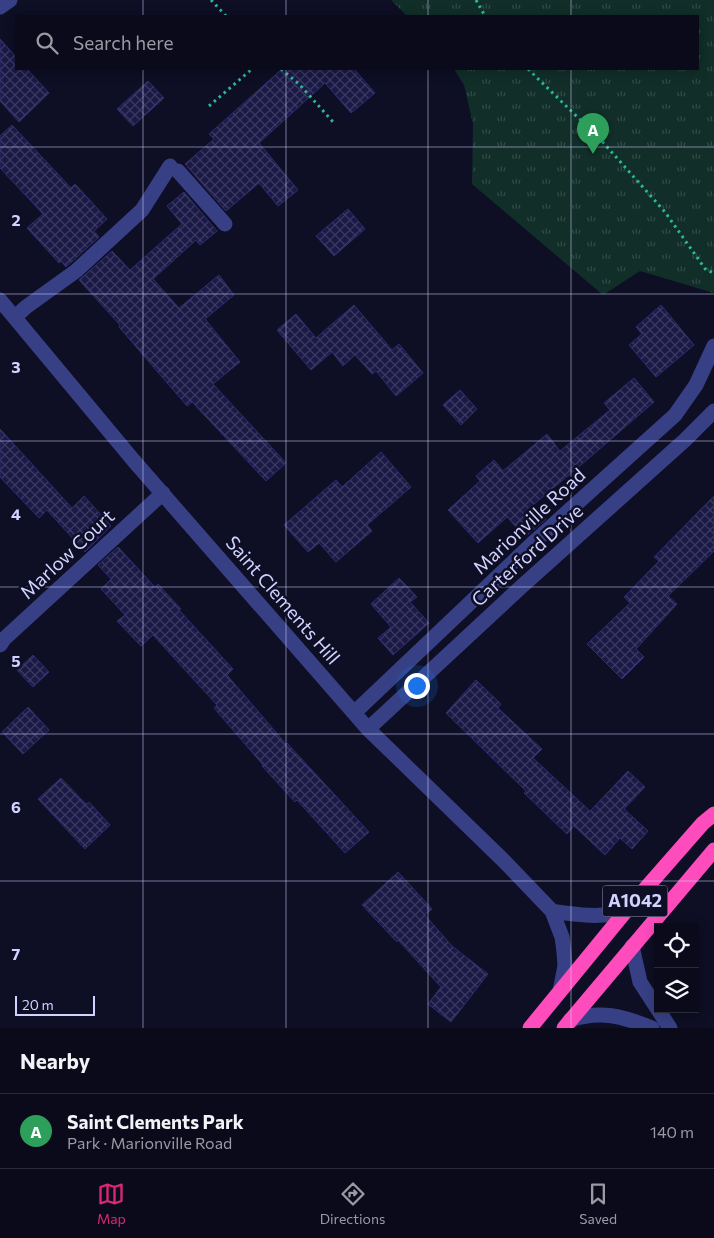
<!DOCTYPE html>
<meta charset="utf-8">
<style>
:root{--surface:#0a0a1b;--page:#181828;--text:#f1f3f6;--muted:#999aa3;--line:#2a2b3a;--accent:#db2777}
body{margin:0;font-family:Commissioner,sans-serif;background:var(--page);color:var(--text)}
.controls{position:absolute;right:15px;bottom:15px;display:grid;overflow:hidden;border-radius:0px;box-shadow:0 2px 12px #0003}
.controls button{width:45px;height:45px;display:grid;place-items:center;padding:0;border:0;border-bottom:1px solid var(--line);background:var(--surface);color:var(--text);font:25px sans-serif}
.scale{position:absolute;left:15px;bottom:12px;width:80px;box-sizing:border-box;padding-left:5px;border:2px solid #d1d2ff;border-top:0;font-size:14px;line-height:18px;white-space:nowrap;color:#d1d2ff;-webkit-text-stroke:4px #0e0e24;paint-order:stroke}
.you{position:absolute;left:416px;top:685px;width:18px;height:18px;margin:-12px;border:4px solid #fff;border-radius:50%;background:#1a73e8;box-shadow:0 0 0 8px #1a73e833}
.badge{display:grid;place-items:center;width:32px;height:32px;border-radius:50%;background:var(--accent);color:#fff;font-size:16px;font-weight:700}
.pin{position:absolute;translate:-50% -41px;filter:drop-shadow(0 1px 2px #0008)}
.pin::after{content:'';position:absolute;top:26px;width:18px;height:15px;background:inherit;clip-path:polygon(0 0,100% 0,50% 100%)}
.list{margin:0;padding:0;list-style:none}
h2{display:flex;justify-content:space-between;align-items:center;height:65px;margin:0;padding:0 20px;font-size:21px}
h2 small{font-size:16px;font-weight:400;color:var(--muted)}
.list li{display:grid;grid-template-columns:32px 1fr auto;gap:15px;align-items:center;box-sizing:border-box;height:75px;padding:0 20px;border-top:1px solid var(--line)}
.list b{display:block;font-size:19px;white-space:nowrap}
.list p{margin:0;font-size:16px;white-space:nowrap;color:var(--muted)}
.list em{font-size:16px;font-style:normal;color:var(--muted)}
.icon{flex:none;width:28px;height:28px;fill:none;stroke:currentColor;stroke-width:2;stroke-linecap:round;stroke-linejoin:round}
.map{position:relative;flex:none;width:714px;height:1028px;overflow:hidden}
.search{position:absolute;background:var(--surface);box-shadow:0 2px 12px #0003;left:15px;right:15px;top:15px;height:55px;display:flex;align-items:center;gap:12px;box-sizing:border-box;padding:0 18px;border-radius:0px;color:var(--muted);font-size:19px}
.sheet{height:140px;background:var(--surface)}
nav{display:flex;justify-content:space-around;align-items:center;box-sizing:border-box;height:70px;border-top:1px solid var(--line);background:var(--surface);font-size:14px;color:var(--muted)}
nav a{display:grid;justify-items:center;gap:2px}
nav .on{color:var(--accent)}
.map>svg:first-child{display:block}
.park{fill:url(#park-tufts)}
.building{fill:url(#building-cross-hatch);stroke:#2e2b72}
.lines{fill:none;stroke-linecap:round;stroke-linejoin:round}
.path{stroke:#2cb89a;stroke-width:3;stroke-dasharray:2.5 4;stroke-linecap:butt}
.minor{stroke:#374084;stroke-width:15}
.highway{stroke:#ff4cbd;stroke-width:15}
.grid{fill:none;stroke:#d1d2ff;stroke-width:1;stroke-opacity:0.55}
.labels{text-anchor:middle;stroke-width:5;stroke-linejoin:round;paint-order:stroke}
.shield{fill:#0e0e24;stroke:#9697bd;stroke-width:1}
.shield-label{font-size:18px;font-weight:bold;fill:#d1d2ff}
.street-label{font-size:19px;fill:#d1d2ff;stroke:#0e0e24}
.grid-label{font-size:16px;text-anchor:middle;font-weight:bold;fill:#d1d2ff;stroke:#0e0e24;stroke-width:5;stroke-linejoin:round;paint-order:stroke}
</style>
<div class="map">
<svg width="714" height="1028" viewBox="0 0 714 1028">
<defs>
<pattern id="park-tufts" width="24" height="20" patternUnits="userSpaceOnUse" patternTransform="scale(1.25)"><rect width="24" height="20" fill="#112e29"/><path d="M3 7l-1-3M5 7V3M7 7l1-3M15 17l-1-3M17 17v-4M19 17l1-3" fill="none" stroke="#334b49"/></pattern>
<pattern id="building-cross-hatch" width="8" height="8" patternUnits="userSpaceOnUse" patternTransform="scale(1.25)"><rect width="8" height="8" fill="#1b1945"/><path d="M0 0l8 8M0 8l8-8" fill="none" stroke="#3b3a61"/></pattern>
</defs>
<rect width="100%" height="100%" fill="#0e0e24"/>
<path class="park" d="M391 0H714V293L640 271 603 295 472 184 473 124 464 85 454 69H698V16H407Z"/>
<path class="building" d="M0 39 16 57V69H27L49 93 19 122 0 101Z
M282 69H354L375 93 351 113 325 83 259 143 298 190 278 206 259 183 226 211 185 164 214 139 209 134Z
M148 81 164 98 133 126 117 109Z
M12 125 71 188 75 184 107 219 94 231 99 237 66 267 61 261 59 263 27 228 43 214 0 168V136Z
M184 192 217 231 200 245 196 240 153 279 179 308 219 275 234 295 205 319 240 362 213 384 286 463 266 481 192 402 187 406 119 327 120 325 79 280 112 251 130 270 182 224 167 206Z
M348 209 365 229 334 256 316 236Z
M354 305 392 350 399 344 423 373 396 396 376 371 372 374 355 355 343 366 332 352 311 370 277 330 296 314 316 338Z
M661 305 694 345 656 377 629 345 642 334 636 327Z
M634 378 654 402 588 459 533 505 546 519 525 537 507 517 478 543 448 510 480 481 476 476 494 460 503 471 547 434 560 451 610 410 604 403Z
M460 390 477 409 461 425 443 405Z
M0 429 72 508 84 496 111 526 85 552 47 510 39 518 0 477Z
M381 452 411 487 367 525 372 531 336 562 319 543 308 552 284 525 336 480 342 487Z
M714 496V551L668 596 677 604 636 649 644 657 622 679 587 644 630 603 624 597 659 561 654 557Z
M118 547 155 587 158 584 181 609 179 610 233 669 227 675 286 744 287 743 369 832 345 853 297 800 295 802 262 766 263 765 214 708 217 705 153 635 141 646 117 621 125 615 101 589 111 579 98 565Z
M399 578 417 597 410 602 429 623 393 655 378 638 391 627 371 604Z
M33 655 49 672 33 687 17 670Z
M476 680 501 704 498 708 542 749 533 758 590 811 628 771 645 787 624 809 648 831 632 849 620 838 605 855 574 826 567 834 524 793 526 791 446 713Z
M28 707 49 730 23 754 2 732Z
M61 778 86 804 89 802 110 825 85 849 38 799Z
M398 872 432 909 425 915 452 946 488 974 451 1022 428 1004 441 987 398 940 397 942 362 905Z"/>
<g class="lines">
<path class="path" d="M211 0 226 16
M476 0 485 16
M281 69 299 84 334 123
M528 69 600 139 665 212 706 270 714 273
M209 106 252 69"/>
<path class="minor" d="M0 7 10 0
M178 171 225 224
M0 300 134 461 368 729 503 860 552 911 562 937 564 952 565 966 560 991
M15 317 26 307 76 271 142 210 170 166
M0 645 4 639 163 493
M354 713 534 542 675 415 696 385 714 346
M368 729 521 587 685 440 714 411
M552 911C579 915 599 918 625 912
M632 946 640 982 670 1028
M570 1020C601 1010 622 1016 652 1028"/>
<path class="highway" d="M530 1028 625 912 703 823 714 814
M564 1028 714 850"/>
</g>
<path class="grid" d="M143 0V16M286 0V16M428 0V16M571 0V16M143 69V1028M286 69V1028M428 69V1028M571 69V1028M0 147H714M0 294H714M0 441H714M0 587H714M0 734H714M0 881H714"/>
<g class="labels">
<rect class="shield" x="602.5" y="885.5" width="65" height="31" rx="4"/>
<g class="shield-label">
<text x="635" y="907">A1042</text>
</g>
<g class="street-label">
<text transform="translate(529 521) rotate(-43)" y="7">Marionville Road</text>
<text transform="translate(67 554) rotate(-43)" y="7">Marlow Court</text>
<text transform="translate(527 555) rotate(-42)" y="7">Carterford Drive</text>
<text transform="translate(283 600) rotate(49)" y="7">Saint Clements Hill</text>
</g>
</g>
<g class="grid-label">
<text x="16" y="226">2</text>
<text x="16" y="373">3</text>
<text x="16" y="520">4</text>
<text x="16" y="667">5</text>
<text x="16" y="813">6</text>
<text x="16" y="960">7</text>
</g>
</svg>
<div class="controls">
<button><svg class="icon" aria-label="locate" viewBox="0 0 24 24"><circle cx="12" cy="12" r="6"/><path d="M12 2v4M12 18v4M2 12h4M18 12h4"/></svg></button>
<button><svg class="icon" aria-label="layers" viewBox="0 0 24 24"><path d="M12 4l9 5-9 5-9-5zM3 14l9 5 9-5"/></svg></button>
</div>
<div class="scale">20 m</div>
<div class="you"></div>
<div class="pin badge" style="left:593px;top:154px;background:#2e9e5b">A</div>
<div class="search"><svg class="icon" aria-label="search" viewBox="0 0 24 24"><circle cx="10" cy="10" r="6"/><path d="M15 15l6 6"/></svg>Search here</div>
</div>
<section class="sheet">
<h2>Nearby<small></small></h2>
<ul class="list">
<li><span class="badge" style="background:#2e9e5b">A</span><div><b>Saint Clements Park</b><p>Park · Marionville Road</p></div><em>140 m</em></li>
</ul>
</section>
<nav>
<a class="on"><svg class="icon" aria-label="map" viewBox="0 0 24 24"><path d="M3 6l6-2 6 2 6-2v14l-6 2-6-2-6 2zM9 4v14M15 6v14"/></svg>Map</a>
<a><svg class="icon" aria-label="directions" viewBox="0 0 24 24"><path d="M12 3l9 9-9 9-9-9zM9 14v-3h6M13 9l2 2-2 2"/></svg>Directions</a>
<a><svg class="icon" aria-label="saved" viewBox="0 0 24 24"><path d="M7 4h10v16l-5-4-5 4z"/></svg>Saved</a>
</nav>
